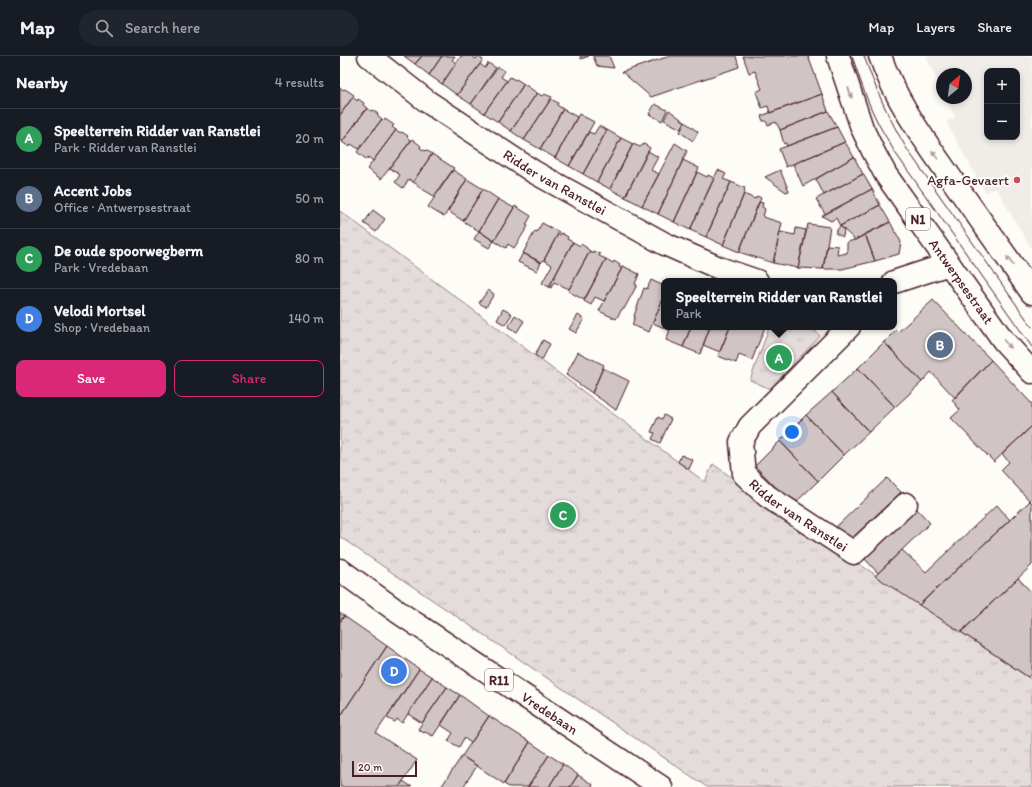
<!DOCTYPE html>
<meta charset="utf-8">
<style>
:root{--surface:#171b24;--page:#20242c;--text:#f1f3f6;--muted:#9ea1a6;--line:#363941;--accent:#db2777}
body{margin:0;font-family:Itim,sans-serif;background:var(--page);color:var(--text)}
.controls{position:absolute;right:12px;top:12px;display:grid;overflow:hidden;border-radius:8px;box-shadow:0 2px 6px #0003}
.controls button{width:36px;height:36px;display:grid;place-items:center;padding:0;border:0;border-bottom:1px solid var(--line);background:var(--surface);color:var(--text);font:20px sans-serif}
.compass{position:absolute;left:596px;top:12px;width:36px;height:36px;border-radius:50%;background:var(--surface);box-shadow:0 2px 6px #0003;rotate:29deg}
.scale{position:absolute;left:12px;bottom:10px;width:65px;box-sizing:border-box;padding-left:4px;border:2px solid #4a1f2b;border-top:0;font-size:11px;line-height:14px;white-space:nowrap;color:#4a1f2b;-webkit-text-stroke:3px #fdfcf7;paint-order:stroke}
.you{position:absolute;left:452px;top:376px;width:14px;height:14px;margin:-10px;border:3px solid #fff;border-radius:50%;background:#1a73e8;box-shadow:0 0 0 6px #1a73e833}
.badge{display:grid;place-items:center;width:26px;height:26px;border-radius:50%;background:var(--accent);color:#fff;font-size:13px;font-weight:700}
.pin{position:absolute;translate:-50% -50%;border:2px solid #fff;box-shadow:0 1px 4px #0006}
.popup{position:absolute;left:321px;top:222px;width:236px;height:52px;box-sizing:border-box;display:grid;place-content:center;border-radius:8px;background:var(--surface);filter:drop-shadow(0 1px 3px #0005);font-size:13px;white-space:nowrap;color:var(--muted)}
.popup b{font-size:15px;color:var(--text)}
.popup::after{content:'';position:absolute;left:50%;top:100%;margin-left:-8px;border:8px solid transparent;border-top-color:var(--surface)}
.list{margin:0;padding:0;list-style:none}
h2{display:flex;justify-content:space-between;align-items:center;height:52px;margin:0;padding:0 16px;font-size:17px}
h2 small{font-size:13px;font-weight:400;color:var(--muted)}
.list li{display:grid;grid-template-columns:26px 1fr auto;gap:12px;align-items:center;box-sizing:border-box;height:60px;padding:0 16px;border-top:1px solid var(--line)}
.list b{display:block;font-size:15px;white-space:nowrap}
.list p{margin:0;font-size:13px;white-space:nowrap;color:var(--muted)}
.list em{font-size:13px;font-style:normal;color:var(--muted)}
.actions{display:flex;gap:8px;padding:12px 16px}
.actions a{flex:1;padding:9px 0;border:1px solid var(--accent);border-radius:8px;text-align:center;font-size:14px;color:var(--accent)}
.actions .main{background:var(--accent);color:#fff}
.icon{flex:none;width:22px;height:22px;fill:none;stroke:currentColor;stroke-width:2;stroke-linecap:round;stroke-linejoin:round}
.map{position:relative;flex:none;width:692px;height:731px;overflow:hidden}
header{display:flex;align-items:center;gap:24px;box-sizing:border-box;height:56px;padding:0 20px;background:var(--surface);border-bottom:1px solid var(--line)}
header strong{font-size:19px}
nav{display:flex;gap:22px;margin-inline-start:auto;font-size:14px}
.search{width:280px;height:36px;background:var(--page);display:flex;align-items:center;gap:10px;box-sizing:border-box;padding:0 14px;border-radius:22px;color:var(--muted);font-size:15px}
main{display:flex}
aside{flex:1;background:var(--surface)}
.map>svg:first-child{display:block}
.built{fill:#f0ece8;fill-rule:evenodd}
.park{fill:url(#park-tufts);stroke:#967e82}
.building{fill:#d0c5c4;stroke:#4a1f2b}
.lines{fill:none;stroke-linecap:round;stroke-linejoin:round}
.minor-casing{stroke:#4a1f2b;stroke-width:25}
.major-casing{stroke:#4a1f2b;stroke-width:25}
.minor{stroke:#fdfcf7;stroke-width:22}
.major{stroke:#fdfcf7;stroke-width:22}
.tram{stroke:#4a1f2b;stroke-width:1}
.oneway{fill:#ac999b}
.poi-dot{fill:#d1495b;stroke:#fdfcf7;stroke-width:1.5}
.labels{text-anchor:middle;stroke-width:4;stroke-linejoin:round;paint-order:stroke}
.shield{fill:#fdfcf7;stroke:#806168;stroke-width:1}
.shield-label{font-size:13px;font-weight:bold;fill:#4a1f2b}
.poi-label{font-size:14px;fill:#4a1f2b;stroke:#fdfcf7;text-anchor:end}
.street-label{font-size:14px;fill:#4a1f2b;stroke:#fdfcf7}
</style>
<header>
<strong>Map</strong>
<div class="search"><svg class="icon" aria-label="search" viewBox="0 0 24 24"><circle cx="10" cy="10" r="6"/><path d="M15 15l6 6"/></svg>Search here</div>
<nav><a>Map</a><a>Layers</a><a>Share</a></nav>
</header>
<main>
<aside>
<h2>Nearby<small>4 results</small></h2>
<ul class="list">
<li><span class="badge" style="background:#2e9e5b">A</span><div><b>Speelterrein Ridder van Ranstlei</b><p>Park · Ridder van Ranstlei</p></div><em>20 m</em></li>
<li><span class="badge" style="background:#5c6f8a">B</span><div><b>Accent Jobs</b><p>Office · Antwerpsestraat</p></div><em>50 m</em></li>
<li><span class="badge" style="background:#2e9e5b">C</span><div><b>De oude spoorwegberm</b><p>Park · Vredebaan</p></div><em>80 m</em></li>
<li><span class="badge" style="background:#3f7fe0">D</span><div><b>Velodi Mortsel</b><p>Shop · Vredebaan</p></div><em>140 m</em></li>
</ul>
<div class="actions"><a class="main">Save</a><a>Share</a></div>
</aside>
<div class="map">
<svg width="692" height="731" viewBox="0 0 692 731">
<defs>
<pattern id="park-tufts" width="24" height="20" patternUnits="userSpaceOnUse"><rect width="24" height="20" fill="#e3dcda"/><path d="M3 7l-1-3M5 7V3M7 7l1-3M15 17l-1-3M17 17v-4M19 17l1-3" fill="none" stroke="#c4bcbb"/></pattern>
</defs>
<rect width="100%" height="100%" fill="#fdfcf7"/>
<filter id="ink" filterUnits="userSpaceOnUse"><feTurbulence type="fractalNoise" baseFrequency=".025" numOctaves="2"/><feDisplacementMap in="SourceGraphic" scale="8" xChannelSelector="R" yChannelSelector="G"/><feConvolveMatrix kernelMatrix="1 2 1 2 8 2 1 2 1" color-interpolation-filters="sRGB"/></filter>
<g filter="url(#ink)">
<path class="built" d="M586 0H692V194L656 132 645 136 606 66 615 62 606 42H626V18H602V34ZM647 15H677V81H647Z"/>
<path class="park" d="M0 155 365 426 373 408 412 436 692 624V731H367L0 481Z
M433 271H472L480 280 430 333 410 324 429 272Z"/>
<path class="building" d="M64 0H82L75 8Z
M82 0H102L89 19 75 8Z
M102 0H115L112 4 116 7 102 28 89 19Z
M121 0H132L136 3 138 0 143 4 117 39 102 28Z
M240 0H249L241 3Z
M253 0H269L274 12 257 10Z
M330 0H396L399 11 311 41 282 16Z
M403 0H468L482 38 430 57 428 50 422 52 416 36 422 33 415 15 409 17Z
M148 7 156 12 131 48 117 39 140 8 145 12Z
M158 11 165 15 161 21 167 25 144 57 131 48Z
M170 21 175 24 176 23 184 28 158 66 144 57Z
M184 28 197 37 171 75 158 66Z
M0 32 4 34 5 33 14 39 0 59Z
M197 37 202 40 204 38 212 41 184 84 171 75Z
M482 38 488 55 440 74 436 66 428 69 426 65H423L421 60Z
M13 41 17 45 18 43 24 47 23 49 27 52 2 86 0 84V59Z
M211 43 218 47 217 49 223 53 200 93 184 84Z
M315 48 327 54 322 65 309 58Z
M27 52 31 55 33 54 38 58 37 59 42 63 19 93 11 88 9 91 2 86Z
M223 53 237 61 215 102 200 93Z
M329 54 345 66 341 73 324 64Z
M488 55 497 71 447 90 446 87 444 88 440 74Z
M239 58 254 66 229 110 215 102Z
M42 63 44 65 45 63 54 69 52 71 56 74 33 105 28 101 27 104 17 96Z
M345 66 358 76 353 85 340 76Z
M259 70 267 74 243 118 229 110 249 76 254 78Z
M497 71 505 86 446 111 439 93Z
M56 74 61 77 62 76 68 80 67 81 71 85 41 123 27 113Z
M267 74 281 82 257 126 243 118Z
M281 82 293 88 270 133 257 126Z
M72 83 81 90 80 92 85 95 86 94 92 98 73 126 69 123 63 132 55 126 60 119 50 112Z
M505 86 514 101 463 130 453 108Z
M335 87 347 95 318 158 302 150Z
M293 88 300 91 304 88 310 92 285 141 270 133Z
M308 95 318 101 311 114 319 118 302 150 285 141Z
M92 98 114 112 94 140 77 130 78 129 73 126Z
M514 101 523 118 484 139 476 123Z
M343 104 359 112 334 166 318 158Z
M113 114 127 123 104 161 88 151Z
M378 114 386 118 383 123 391 126 366 181 350 174Z
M440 114 449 135 446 136 425 121Z
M357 116 367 121 368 119 374 122 350 174 334 166Z
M523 118 532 133 485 158 476 143Z
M127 123 143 133 123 165 108 155Z
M391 126 405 132 404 134 405 135 383 189 366 181Z
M143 133 158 143 139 175 123 165Z
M532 133 540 149 500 170 496 162 491 165 482 160Z
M404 138 415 143 417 140 421 142 399 196 383 189Z
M158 143 174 152 154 185 139 175Z
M419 146 423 147 422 151 425 153 423 161 442 167 433 207 399 196Z
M540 149 550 166 515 184 500 170Z
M175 150 191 160 186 169 188 170 174 192 168 188 166 192 154 185Z
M33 154 45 163 36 176 24 167Z
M550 166 561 186 559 198 535 205 525 178Z
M202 167 219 176 204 204H203L201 207 183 197 195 175 197 176Z
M468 168 490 171 483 213 458 212Z
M500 170 504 173 503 181 495 177Z
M456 172 466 174 458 212 433 207 440 176 455 179Z
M139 175 154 185 149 192 134 183Z
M221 177 228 181 227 183 233 186 209 231 202 227 212 209 204 204 218 178 220 179Z
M525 178 535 205 502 213H483L487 189 498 190 497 199 507 197V186L515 184Z
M233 186 240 190 241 188 247 192V193L250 195 229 233 214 226 211 232 209 231Z
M250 195 253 197V195L260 198 259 200 266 203 244 244 228 235Z
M183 197 201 206 197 215 178 206Z
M266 203 273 207 274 205 280 209 279 211 282 212 264 245 255 241 251 249 244 245Z
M283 210 299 218 295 228 297 229 284 253H282L276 263 259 255Z
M311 224 324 230V240L309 276 292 269 295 260H294L304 232 307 233Z
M148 234 154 238 146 251 139 247Z
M324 240V271H331L329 274 313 267Z
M593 244 651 304 615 342 591 316 582 326 544 286 556 274 558 276Z
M163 253 172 258 165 269 157 264Z
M175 259 184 265 177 276 168 271Z
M238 259 244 263 236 277 229 273Z
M331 271H351L343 291 326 284Z
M351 271H370L360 298 343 291Z
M370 271H390L380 296 363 289Z
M390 271H425L412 304 399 299 396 307 378 300Z
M203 284 210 288 202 304 195 299Z
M544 286 582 326 555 351 518 312Z
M238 296 264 309 252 337 226 319Z
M651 304 692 348V370L654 406 611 362 620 354 612 344Z
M263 312 289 325 276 354 252 337Z
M518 312 555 351 529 376 492 336Z
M492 336 529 376 504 399 466 359Z
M324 359 331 363 320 387 312 383 315 377 311 376 318 361 322 363Z
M466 359 504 399 478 425 440 385Z
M692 370V443L690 445 661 414 669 406 662 398Z
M440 385 478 425 453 449 415 410Z
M341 399 353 404 349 413 338 406Z
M547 422 561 436 508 486 495 472Z
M690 445 692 447V509L621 576 579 549Z
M657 449 670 464 579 549 535 520 562 494 586 516Z
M576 452 590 467 538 517 524 502Z
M678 522 692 537V618L688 621 621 576Z
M0 557 4 560 0 566Z
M4 560 47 590 0 661V566Z
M47 590 79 613 36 677 77 704 59 731H0V661Z
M79 613 92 621 62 667 57 663 55 666 47 662Z
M92 621 107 631 82 667 68 658Z
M107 631 120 639 93 680 85 676 84 677 78 673Z
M120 639 149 660 131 687 124 682 119 691 108 685 113 677 101 669Z
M149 660 190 686 164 728 122 700Z
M190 686 209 699 188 731H169L164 728Z
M209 699 223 708 209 731H188Z
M122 700 137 710 123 731H101Z
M223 708 238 719 230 731H209Z
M238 719 253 729 252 731H230Z
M63 725 72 731H59Z"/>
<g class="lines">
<g class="minor-casing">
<g id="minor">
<path id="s1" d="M29 0 88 46 194 116 325 188 379 212 417 225"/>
<path d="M554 226 609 208"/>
<path id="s2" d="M509 271 410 370 401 386 404 418 427 440 514 497 566 448"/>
</g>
</g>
<g class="major-casing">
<g id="major">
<path id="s3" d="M498 0 522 72 533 95 546 119 663 284 692 316"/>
<path d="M540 0C556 46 586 86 613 125 640 163 666 200 692 237"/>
<path id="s4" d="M0 514 61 558 321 731"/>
</g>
</g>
<use href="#minor" class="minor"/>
<use href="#major" class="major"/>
<path class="tram" d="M512 0C520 23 527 46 538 67 543 77 549 85 554 95L692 291
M524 0C535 32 549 63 567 93L692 271"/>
</g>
<defs><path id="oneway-solid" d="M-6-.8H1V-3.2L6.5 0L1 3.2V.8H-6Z"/></defs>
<g class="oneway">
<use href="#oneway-solid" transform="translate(510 37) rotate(72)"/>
<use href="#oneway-solid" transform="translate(595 99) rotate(-125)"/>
<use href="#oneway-solid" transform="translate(670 205) rotate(-125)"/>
<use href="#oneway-solid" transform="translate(667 288) rotate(50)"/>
</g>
</g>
<circle class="poi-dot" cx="677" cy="124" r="4"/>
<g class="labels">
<g class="shield">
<rect x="566" y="152" width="24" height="22" rx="3"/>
<rect x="145" y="613" width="28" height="22" rx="3"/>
</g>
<g class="shield-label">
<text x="578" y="168">N1</text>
<text x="159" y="629">R11</text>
</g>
<g class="poi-label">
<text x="669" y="129">Agfa-Gevaert</text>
</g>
<g class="street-label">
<text dy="5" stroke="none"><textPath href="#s1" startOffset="225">Ridder van Ranstlei</textPath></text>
<text dy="5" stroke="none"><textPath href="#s3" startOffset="259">Antwerpsestraat</textPath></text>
<text dy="5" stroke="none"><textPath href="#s2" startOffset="259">Ridder van Ranstlei</textPath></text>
<text dy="5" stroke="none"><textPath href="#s4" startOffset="254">Vredebaan</textPath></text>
</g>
</g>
</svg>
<div class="controls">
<button>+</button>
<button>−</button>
</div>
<svg class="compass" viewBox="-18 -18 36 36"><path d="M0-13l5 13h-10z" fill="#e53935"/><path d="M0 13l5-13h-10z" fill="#9ea1a6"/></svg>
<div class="scale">20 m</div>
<div class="you"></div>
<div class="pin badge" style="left:439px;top:302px;background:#2e9e5b">A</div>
<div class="popup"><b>Speelterrein Ridder van Ranstlei</b>Park</div>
<div class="pin badge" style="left:600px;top:289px;background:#5c6f8a">B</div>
<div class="pin badge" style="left:223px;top:459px;background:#2e9e5b">C</div>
<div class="pin badge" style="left:54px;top:615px;background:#3f7fe0">D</div>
</div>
</main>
